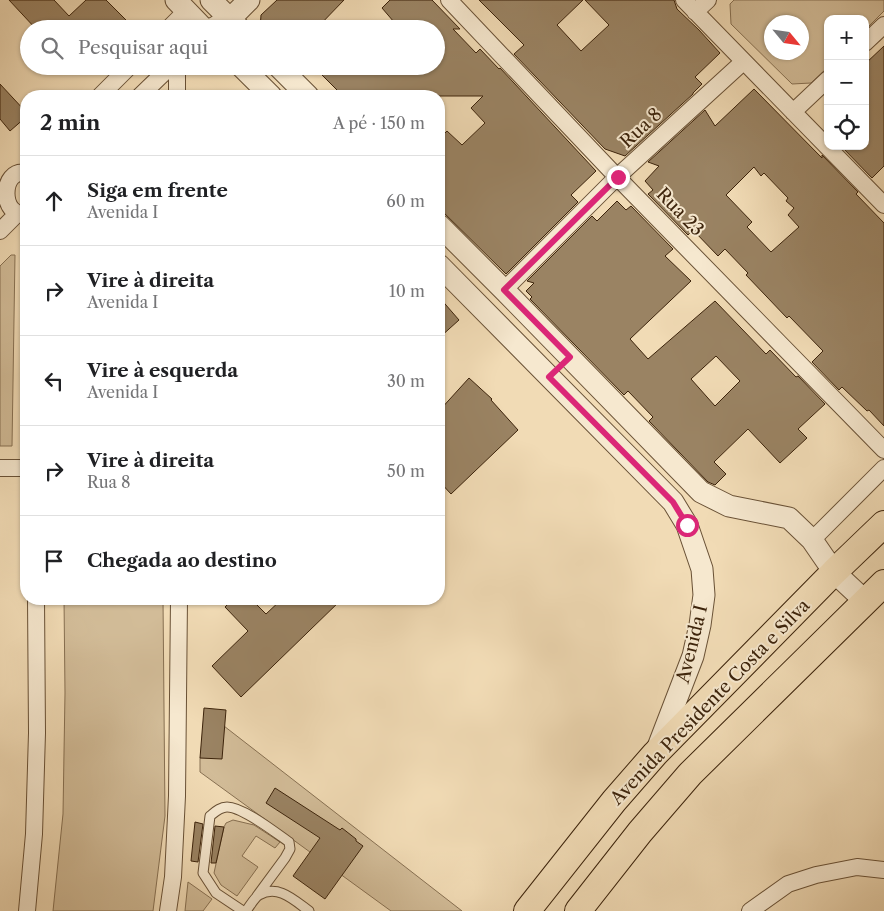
<!DOCTYPE html>
<html lang="pt">
<meta charset="utf-8">
<style>
:root{--surface:#fff;--page:#f2f2f2;--text:#202124;--muted:#757577;--line:#e0e0e0}
body{margin:0;font-family:"Libre Caslon Text",serif;background:var(--page);color:var(--text)}
.controls{position:absolute;right:15px;top:15px;display:grid;overflow:hidden;border-radius:10px;box-shadow:0 1px 4px #0004}
.controls button{width:45px;height:45px;display:grid;place-items:center;padding:0;border:0;border-bottom:1px solid var(--line);background:var(--surface);color:var(--text);font:25px sans-serif}
.compass{position:absolute;left:764px;top:15px;width:45px;height:45px;border-radius:50%;background:var(--surface);box-shadow:0 1px 4px #0004;rotate:119deg}
.stop{position:absolute;width:15px;height:15px;margin:-11px;border:4px solid #db2777;border-radius:50%;background:#fff}
.stop.end{background:#db2777;border-color:#fff;box-shadow:0 1px 5px #0008}
.list{margin:0;padding:0;list-style:none}
h2{display:flex;justify-content:space-between;align-items:center;height:65px;margin:0;padding:0 20px;font-size:21px}
h2 small{font-size:16px;font-weight:400;color:var(--muted)}
.list li{display:grid;grid-template-columns:32px 1fr auto;gap:15px;align-items:center;box-sizing:border-box;height:90px;padding:0 20px;border-top:1px solid var(--line)}
.list b{display:block;font-size:19px;white-space:nowrap}
.list p{margin:0;font-size:16px;white-space:nowrap;color:var(--muted)}
.list em{font-size:16px;font-style:normal;color:var(--muted)}
.icon{flex:none;width:28px;height:28px;fill:none;stroke:currentColor;stroke-width:2;stroke-linecap:round;stroke-linejoin:round}
.map{position:relative;flex:none;width:884px;height:911px;overflow:hidden}
.search{position:absolute;background:var(--surface);box-shadow:0 1px 4px #0004;left:20px;top:20px;width:425px;height:55px;display:flex;align-items:center;gap:12px;box-sizing:border-box;padding:0 18px;border-radius:28px;color:var(--muted);font-size:19px}
.panel{position:absolute;background:var(--surface);box-shadow:0 1px 4px #0004;left:20px;top:90px;width:425px;height:515px;border-radius:20px}
.map>svg:first-child{display:block}
.green{fill:#d2bc98;stroke:#877052;fill-rule:evenodd}
.building{fill:#9a8363;stroke:#3c230b;fill-rule:evenodd}
.lines{fill:none;stroke-linecap:round;stroke-linejoin:round}
.service-casing{stroke:#695136;stroke-width:11}
.minor-casing{stroke:#695136;stroke-width:18}
.tertiary-casing{stroke:#695136;stroke-width:23}
.primary-casing{stroke:#3c230b;stroke-width:28}
.service{stroke:#f6e8cf;stroke-width:9}
.minor{stroke:#f6e8cf;stroke-width:16}
.tertiary{stroke:#f6e8cf;stroke-width:21}
.primary{stroke:#f1dbb5;stroke-width:26}
.route{stroke:#db2777;stroke-width:6}
.labels{text-anchor:middle;stroke-width:4;stroke-linejoin:round;paint-order:stroke}
.street-label{font-size:18px;fill:#3c230b;stroke:#f6e8cf}
</style>
<div class="map">
<svg width="884" height="911" viewBox="0 0 884 911">
<rect width="100%" height="100%" fill="#f1dbb5"/>
<filter id="stains"><feTurbulence type="fractalNoise" baseFrequency=".004" numOctaves="4"/><feColorMatrix values="0 0 0 0 .2 0 0 0 0 .09 0 0 0 0 .02 0 0 0 .5 -.17"/></filter>
<radialGradient id="worn" r=".72"><stop offset=".6" stop-color="#630" stop-opacity="0"/><stop offset="1" stop-color="#630" stop-opacity=".3"/></radialGradient>
<path class="green" d="M734 0H884V11L865 30V19H828V67L811 83 792 84 731 24 730 4ZM802 22V52H772V22Z
M11 255H15L12 446H0V266Z
M64 599H163L165 816 153 911H53L63 814 65 693Z
M224 726 462 911H391L200 772V758Z
M233 820 254 825 280 842 275 848 256 836 242 856 258 867 237 896 221 885 214 873 224 827 226 823Z
M188 882 212 899 203 911H185Z"/>
<path class="building" d="M9 0H54L69 16 86 0H106L126 20 117 29H36Z
M277 0H344L316 29H260L261 15Z
M390 0H432L460 29H453L476 53 480 49 499 69 500 68 596 171 571 195 578 202 506 274 439 208V139L447 131 462 145 485 123 471 108 483 96H343L313 66H436V29H400L382 8Z
M479 0H583L557 25 581 51 609 25 585 0H674L677 9 699 30 720 53 695 77 702 84 693 93V94L625 156 605 149 514 54 524 45Z
M884 46V166L872 178 841 146H865V64Z
M0 84 26 112V117L10 131 0 119Z
M754 89 822 158V155L858 192 856 194 884 223V426L869 410 867 411 842 387 839 390 812 362 823 351 789 316 787 318 746 275 748 273 725 249 718 256 693 230 688 235 648 194 653 190 645 181 659 166 648 162 705 110 715 126ZM754 167 761 176 764 173 788 198 786 201 794 208 788 215 799 227 771 252 747 227 752 222 726 195Z
M617 201 626 210 631 206 673 249 665 256 691 281 630 339 648 359 715 301 766 354 770 350 796 377 798 376 825 404 798 429 807 438 780 463 748 429 714 462 726 474 715 485 708 482 649 421 653 417 628 391 624 395 530 299 532 297 526 291 534 283 527 281 592 216 597 221ZM716 356 740 381 715 406 691 379Z
M439 297 459 320 439 338Z
M469 378 492 399 491 400 518 430 451 494 439 481V411Z
M233 599H251L266 614 282 599H342L241 697 212 666 248 631 225 607Z
M204 708 226 710 222 759 200 758Z
M275 788 340 830 342 828 356 839V841L363 846 325 899 293 876 320 838 266 803Z
M195 822 203 824 198 862 191 861Z
M215 826 224 827 216 863H211Z"/>
<g class="lines">
<g class="service-casing">
<path id="service" d="M243 911 216 893 203 873 210 816C215 812 220 807 227 807 243 807 276 833 289 842L290 849 285 858 257 896
M246 911C250 906 254 898 259 895 278 884 294 900 309 911"/>
</g>
<g class="minor-casing">
<path id="minor" d="M449 0 617 177 884 450
M684 0 884 205
M695 12 708 0
M168 29 186 11
M865 43 884 25
M177 66V96
M100 96 130 66
M140 96 171 66
M793 112 828 79
M26 173C0 168 0 218 26 214
M0 231 17 214
M504 290 617 177 743 62
M0 468H26
M812 540 884 468
M27 911 34 834 37 733 36 599
M168 911 173 877 177 796 179 599
M750 911 788 884 816 875 857 867 884 870"/>
</g>
<g class="tertiary-casing">
<path id="tertiary" d="M176 0 204 29
M211 0 240 29
M212 29 230 19 249 0
M241 66 271 96
M278 66 308 96
M439 225 504 290 701 492 729 506 789 518 812 540 834 572 865 601
M439 265 673 502 687 525 702 569 704 595 700 625 693 656 658 747"/>
</g>
<g class="primary-casing">
<path id="primary" d="M527 911 614 801 655 754 834 572 884 524
M578 911 640 832 690 774 884 583"/>
</g>
<use href="#service" class="service"/>
<use href="#minor" class="minor"/>
<use href="#tertiary" class="tertiary"/>
<use href="#primary" class="primary"/>
</g>
<g class="lines">
<path class="route" d="M618 177 504 290 570 357 549 377 673 502 687 525"/>
</g>
<g class="labels">
<g class="street-label">
<text transform="translate(641 128) rotate(-43)" y="6">Rua 8</text>
<text transform="translate(680 212) rotate(46)" y="6">Rua 23</text>
<text transform="translate(692 644) rotate(-76)" y="6">Avenida I</text>
<text transform="translate(710 702) rotate(-46)" y="6">Avenida Presidente Costa e Silva</text>
</g>
</g>
<rect width="100%" height="100%" filter="url(#stains)"/>
<rect width="100%" height="100%" fill="url(#worn)"/>
</svg>
<div class="controls">
<button>+</button>
<button>−</button>
<button><svg class="icon" aria-label="locate" viewBox="0 0 24 24"><circle cx="12" cy="12" r="6"/><path d="M12 2v4M12 18v4M2 12h4M18 12h4"/></svg></button>
</div>
<svg class="compass" viewBox="-18 -18 36 36"><path d="M0-13l5 13h-10z" fill="#e53935"/><path d="M0 13l5-13h-10z" fill="#757577"/></svg>
<div class="stop" style="left:687px;top:525px"></div>
<div class="stop end" style="left:618px;top:177px"></div>
<div class="search"><svg class="icon" aria-label="search" viewBox="0 0 24 24"><circle cx="10" cy="10" r="6"/><path d="M15 15l6 6"/></svg>Pesquisar aqui</div>
<section class="panel">
<h2>2 min<small>A pé · 150 m</small></h2>
<ul class="list">
<li><svg class="icon" aria-label="ahead" viewBox="0 0 24 24"><path d="M12 20V5M6 11l6-6 6 6"/></svg><div><b>Siga em frente</b><p>Avenida I</p></div><em>60 m</em></li>
<li><svg class="icon" aria-label="right" viewBox="0 0 24 24"><path d="M7 20v-9h11M14 6l5 5-5 5"/></svg><div><b>Vire à direita</b><p>Avenida I</p></div><em>10 m</em></li>
<li><svg class="icon" aria-label="left" viewBox="0 0 24 24"><path d="M17 20v-9H6M10 6l-5 5 5 5"/></svg><div><b>Vire à esquerda</b><p>Avenida I</p></div><em>30 m</em></li>
<li><svg class="icon" aria-label="right" viewBox="0 0 24 24"><path d="M7 20v-9h11M14 6l5 5-5 5"/></svg><div><b>Vire à direita</b><p>Rua 8</p></div><em>50 m</em></li>
<li><svg class="icon" aria-label="arrive" viewBox="0 0 24 24"><path d="M6 21V4h12l-3 4 3 4H6"/></svg><div><b>Chegada ao destino</b></div></li>
</ul>
</section>
</div>
